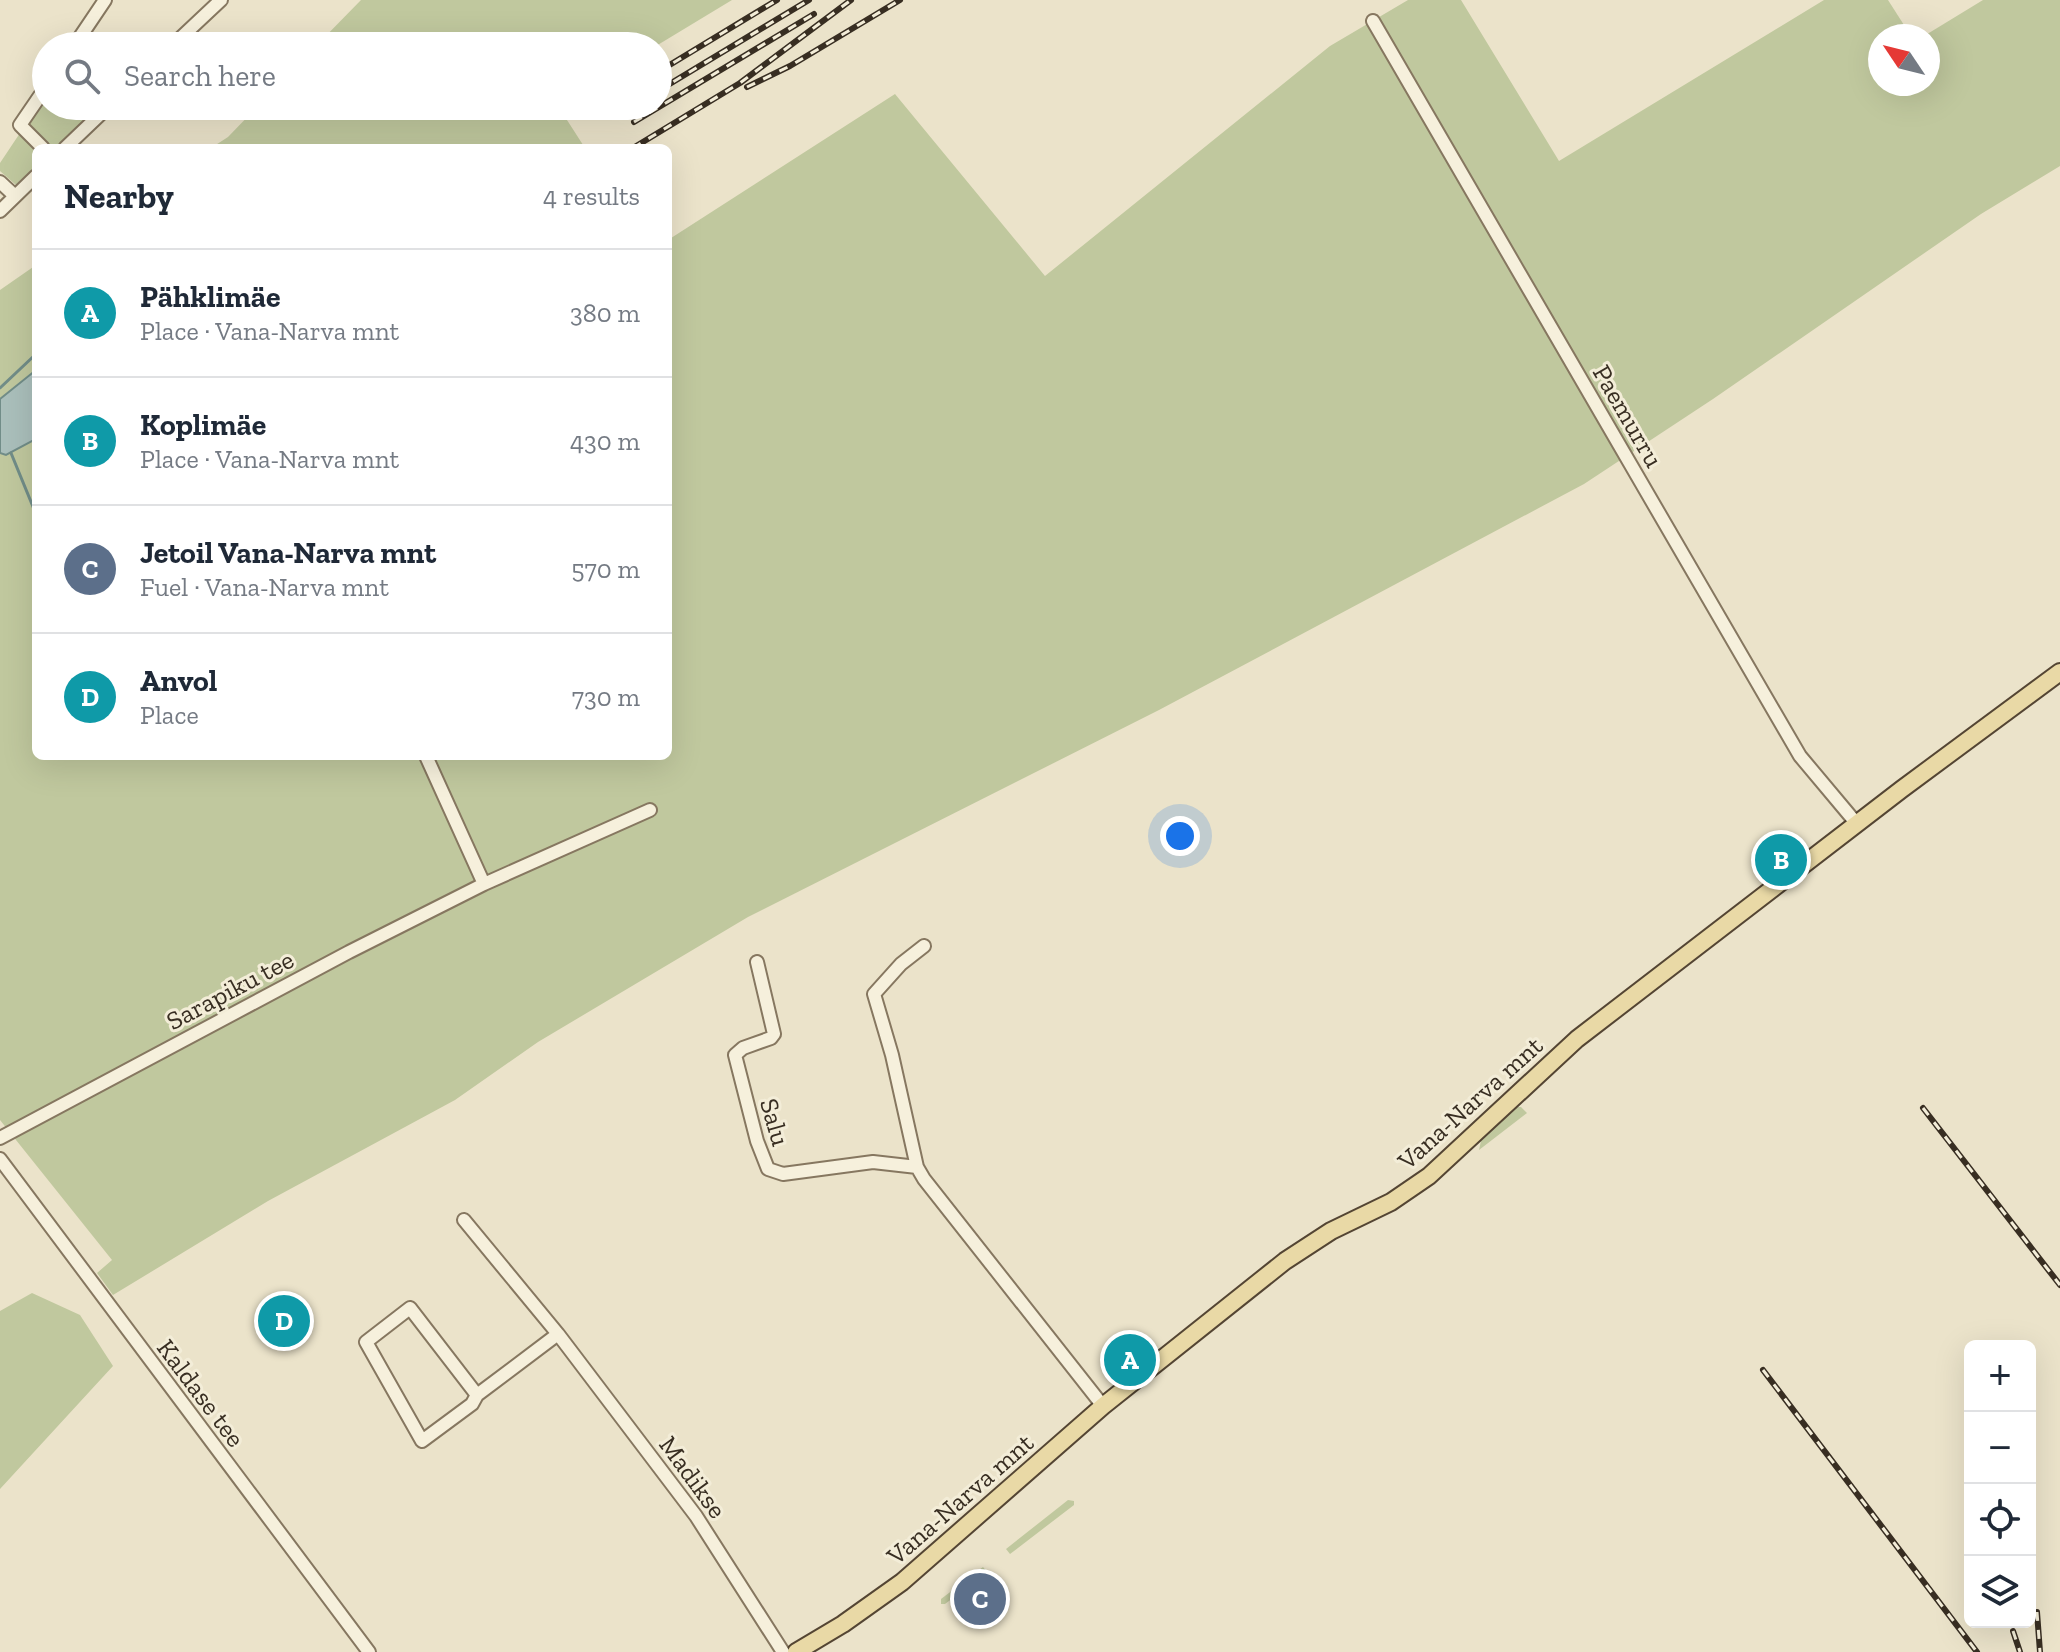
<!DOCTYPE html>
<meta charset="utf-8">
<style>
:root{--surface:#fff;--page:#f6f6f7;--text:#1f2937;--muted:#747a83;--line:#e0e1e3;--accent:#db2777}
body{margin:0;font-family:"Zilla Slab",serif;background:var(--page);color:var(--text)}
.controls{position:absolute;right:24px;bottom:24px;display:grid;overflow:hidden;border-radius:12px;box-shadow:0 8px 32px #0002}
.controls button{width:72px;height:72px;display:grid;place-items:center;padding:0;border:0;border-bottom:2px solid var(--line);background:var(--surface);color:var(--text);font:40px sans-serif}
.compass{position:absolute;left:1868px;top:24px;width:72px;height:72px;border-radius:50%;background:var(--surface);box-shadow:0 8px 32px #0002;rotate:305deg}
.you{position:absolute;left:1180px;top:836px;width:28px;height:28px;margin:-20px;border:6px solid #fff;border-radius:50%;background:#1a73e8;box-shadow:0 0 0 12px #1a73e833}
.badge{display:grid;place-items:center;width:52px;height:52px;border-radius:50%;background:var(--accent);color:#fff;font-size:26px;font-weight:700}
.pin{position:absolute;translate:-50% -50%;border:4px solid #fff;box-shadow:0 2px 8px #0006}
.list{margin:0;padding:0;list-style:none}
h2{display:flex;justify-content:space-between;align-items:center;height:104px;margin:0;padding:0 32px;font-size:34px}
h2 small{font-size:26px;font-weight:400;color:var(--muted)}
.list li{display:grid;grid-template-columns:52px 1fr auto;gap:24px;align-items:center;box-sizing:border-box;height:128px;padding:0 32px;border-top:2px solid var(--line)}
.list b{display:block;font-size:30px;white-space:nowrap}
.list p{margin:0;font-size:26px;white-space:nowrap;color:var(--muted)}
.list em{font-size:26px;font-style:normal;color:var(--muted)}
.icon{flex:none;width:44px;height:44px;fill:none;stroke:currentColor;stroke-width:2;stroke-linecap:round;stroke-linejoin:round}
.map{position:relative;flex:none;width:2060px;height:1652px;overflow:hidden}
.search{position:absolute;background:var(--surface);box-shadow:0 8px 32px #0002;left:32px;top:32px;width:640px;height:88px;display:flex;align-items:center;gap:20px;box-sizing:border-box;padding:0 28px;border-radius:44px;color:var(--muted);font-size:30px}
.panel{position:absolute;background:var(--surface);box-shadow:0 8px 32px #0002;left:32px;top:144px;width:640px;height:616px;border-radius:12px}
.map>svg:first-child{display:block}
.green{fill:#c0c89e}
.water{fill:#aabfbb;stroke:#718d88;stroke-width:2}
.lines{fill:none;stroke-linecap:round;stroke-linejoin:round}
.stream{stroke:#718d88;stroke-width:3}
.minor-casing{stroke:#867760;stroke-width:16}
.major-casing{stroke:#544533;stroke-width:20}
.minor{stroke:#f6f0dc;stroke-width:12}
.major{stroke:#e9d9a6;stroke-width:16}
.rail-casing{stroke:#382e22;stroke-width:6}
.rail{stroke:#f3edd8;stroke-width:3;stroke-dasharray:9;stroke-linecap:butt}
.labels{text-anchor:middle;stroke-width:6;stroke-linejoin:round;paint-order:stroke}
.street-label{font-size:26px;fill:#382e22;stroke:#f3edd8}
</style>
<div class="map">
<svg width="2060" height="1652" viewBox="0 0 2060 1652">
<rect width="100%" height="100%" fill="#ebe3ca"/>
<path class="green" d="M361 0H732L656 46H316Z
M1408 0H1461L1559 161 1824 0H1888L1911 36H1880V84H1928V36H1924L1983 0H2060V166L1981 214 1713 399 1584 484 1159 710 748 917 538 1042 455 1100 268 1201 113 1295 97 1273 112 1260 0 1120V290L36 265V756H668V240L895 94 1045 276 1330 46Z
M46 94V106H99L55 148H36V166L16 185 0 171V163Z
M258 106H558L585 148H211L228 137Z
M1517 1107H1521L1527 1113 1479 1150 1481 1141Z
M32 1293 80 1315 113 1366 0 1489V1311Z
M1068 1500 1074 1501V1505L1010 1554 1006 1549Z
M983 1567 987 1572 945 1604H941V1599Z"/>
<path class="water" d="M36 370V439L6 455 0 453V399Z"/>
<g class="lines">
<path class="stream" d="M0 388 36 354
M11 453 36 514"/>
<g class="minor-casing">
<path id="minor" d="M1373 21 1800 756 1857 824
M74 46 105 0
M172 46 221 0
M43 148 20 125 46 87
M65 148 109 106
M0 182 15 196
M0 211 36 176
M426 756 484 884
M924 946 901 964 874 994 892 1055 917 1167 924 1179 1103 1406
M757 962 774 1034 771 1038 743 1048 735 1055 757 1141 768 1169 783 1174 873 1162 917 1167
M0 1138 349 952 484 884 650 810
M0 1159 369 1652
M464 1220 558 1334 696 1516 783 1652
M477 1395 472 1404 422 1441 366 1342 410 1308 477 1395 558 1334"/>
</g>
<g class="major-casing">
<path id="major" d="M796 1652 843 1624 902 1582 1103 1406 1285 1261 1331 1231 1391 1202 1429 1176 1577 1039 1902 789 2060 672"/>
</g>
<use href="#minor" class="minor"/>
<use href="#major" class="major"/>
<g class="rail-casing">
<path id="rail" d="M658 72 777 0
M747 87 790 66 900 0
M658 91 809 0
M626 110 632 106
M634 122 814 14
M633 148 740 83 851 0
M1923 1108 2060 1285
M1763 1370 1977 1652
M2037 1612 2040 1652
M2013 1631 2020 1652"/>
</g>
<use href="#rail" class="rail"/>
</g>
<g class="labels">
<g class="street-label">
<text transform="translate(1628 416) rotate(60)" y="9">Paemurru</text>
<text transform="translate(230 990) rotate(-28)" y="9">Sarapiku tee</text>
<text transform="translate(1470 1103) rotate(-42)" y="9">Vana-Narva mnt</text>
<text transform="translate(775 1122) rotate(74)" y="9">Salu</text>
<text transform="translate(201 1393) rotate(53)" y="9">Kaldase tee</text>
<text transform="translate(693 1477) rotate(54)" y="9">Madikse</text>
<text transform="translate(960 1499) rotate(-41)" y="9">Vana-Narva mnt</text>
</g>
</g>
</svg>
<div class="controls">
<button>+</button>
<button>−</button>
<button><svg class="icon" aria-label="locate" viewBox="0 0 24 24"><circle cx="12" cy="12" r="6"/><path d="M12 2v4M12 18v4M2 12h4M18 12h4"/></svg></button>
<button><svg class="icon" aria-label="layers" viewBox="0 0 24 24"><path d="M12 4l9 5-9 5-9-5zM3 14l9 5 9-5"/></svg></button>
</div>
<svg class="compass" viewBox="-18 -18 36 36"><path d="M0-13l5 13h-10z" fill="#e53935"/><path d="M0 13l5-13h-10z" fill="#747a83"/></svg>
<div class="you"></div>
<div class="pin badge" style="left:1130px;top:1360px;background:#0f9aa8">A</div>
<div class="pin badge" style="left:1781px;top:860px;background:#0f9aa8">B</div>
<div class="pin badge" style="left:980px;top:1599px;background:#5c6f8a">C</div>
<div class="pin badge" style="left:284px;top:1321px;background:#0f9aa8">D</div>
<div class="search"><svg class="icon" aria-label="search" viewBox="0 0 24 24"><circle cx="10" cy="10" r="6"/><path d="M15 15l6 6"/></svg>Search here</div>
<section class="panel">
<h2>Nearby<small>4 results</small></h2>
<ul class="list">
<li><span class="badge" style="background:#0f9aa8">A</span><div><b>Pähklimäe</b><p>Place · Vana-Narva mnt</p></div><em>380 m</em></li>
<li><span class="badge" style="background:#0f9aa8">B</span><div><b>Koplimäe</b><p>Place · Vana-Narva mnt</p></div><em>430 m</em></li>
<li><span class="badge" style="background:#5c6f8a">C</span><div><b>Jetoil Vana-Narva mnt</b><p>Fuel · Vana-Narva mnt</p></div><em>570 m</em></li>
<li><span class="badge" style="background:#0f9aa8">D</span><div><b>Anvol</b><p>Place</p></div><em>730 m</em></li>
</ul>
</section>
</div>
